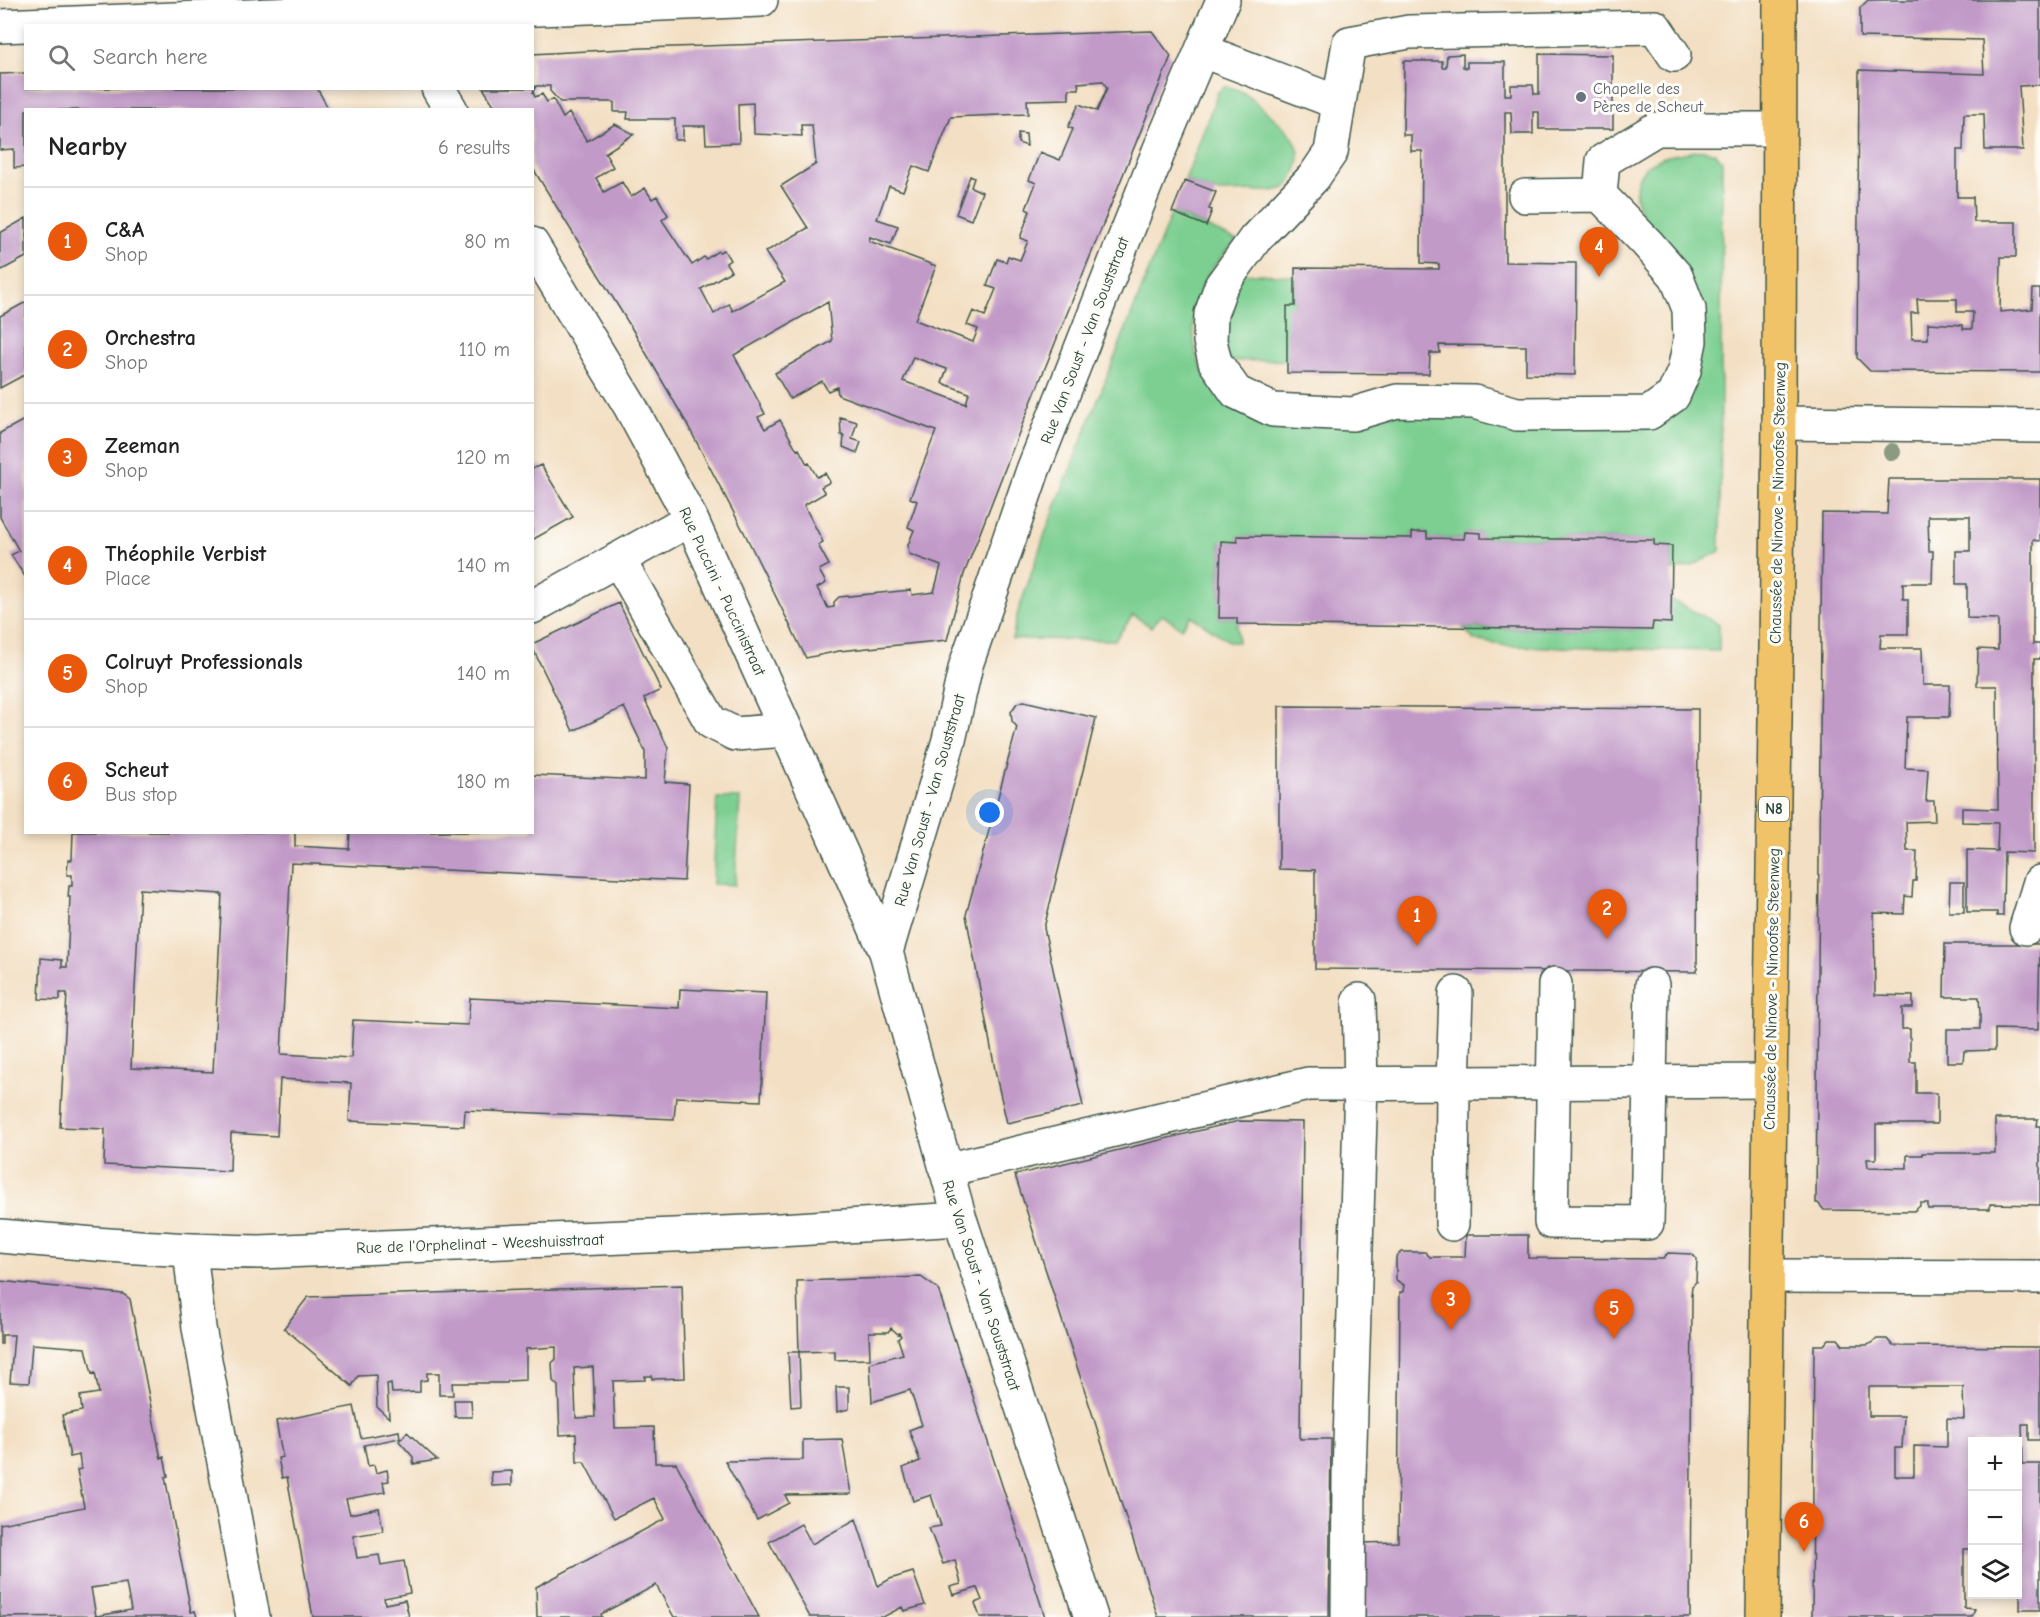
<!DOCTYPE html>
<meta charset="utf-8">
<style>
:root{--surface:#fff;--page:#f2f2f2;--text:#222;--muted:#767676;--line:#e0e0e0;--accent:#ea580c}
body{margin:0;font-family:"Comic Neue",sans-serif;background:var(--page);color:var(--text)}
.controls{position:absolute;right:18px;bottom:18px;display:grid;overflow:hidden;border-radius:0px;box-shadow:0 3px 9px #0003}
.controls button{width:54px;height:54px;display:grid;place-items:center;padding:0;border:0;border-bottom:2px solid var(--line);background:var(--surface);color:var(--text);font:30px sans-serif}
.you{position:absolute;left:990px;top:813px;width:21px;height:21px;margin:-15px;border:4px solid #fff;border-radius:50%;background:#1a73e8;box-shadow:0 0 0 9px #1a73e833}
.badge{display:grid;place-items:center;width:39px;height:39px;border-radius:50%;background:var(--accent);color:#fff;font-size:20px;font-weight:700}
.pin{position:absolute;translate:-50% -50px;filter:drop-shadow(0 2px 3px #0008)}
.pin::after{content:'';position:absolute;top:32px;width:21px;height:18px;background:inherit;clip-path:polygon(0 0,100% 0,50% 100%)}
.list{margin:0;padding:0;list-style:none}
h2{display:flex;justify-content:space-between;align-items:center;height:78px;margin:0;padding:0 24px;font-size:26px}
h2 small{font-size:20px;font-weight:400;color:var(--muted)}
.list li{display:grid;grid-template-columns:39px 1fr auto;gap:18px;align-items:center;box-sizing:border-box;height:108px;padding:0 24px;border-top:2px solid var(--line)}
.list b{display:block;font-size:22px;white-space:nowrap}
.list p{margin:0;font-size:20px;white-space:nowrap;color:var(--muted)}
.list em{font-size:20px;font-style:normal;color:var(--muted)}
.icon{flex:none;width:33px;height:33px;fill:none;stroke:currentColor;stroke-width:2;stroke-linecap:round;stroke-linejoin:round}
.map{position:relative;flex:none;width:2040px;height:1617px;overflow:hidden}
.search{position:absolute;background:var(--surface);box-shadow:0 3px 9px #0003;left:24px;top:24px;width:510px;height:66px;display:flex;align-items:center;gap:15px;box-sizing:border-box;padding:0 21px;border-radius:0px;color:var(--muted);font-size:22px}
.panel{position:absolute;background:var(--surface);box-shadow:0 3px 9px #0003;left:24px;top:108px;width:510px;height:726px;border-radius:0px}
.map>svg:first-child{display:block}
.green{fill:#7ccf91;stroke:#4e8662;stroke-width:1.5}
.building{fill:#c19ac8;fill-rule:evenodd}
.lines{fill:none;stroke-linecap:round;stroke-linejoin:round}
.minor-casing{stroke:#3f5549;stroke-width:36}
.major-casing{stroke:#3f5549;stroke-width:36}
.minor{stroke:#fff;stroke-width:33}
.major{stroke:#f0c369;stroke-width:33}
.tree{fill:#8b9a81}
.worship-dot{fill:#6b7280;stroke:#fdfcf7;stroke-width:2}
.labels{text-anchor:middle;stroke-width:6;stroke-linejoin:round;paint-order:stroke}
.shield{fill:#fdfcf7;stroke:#62766e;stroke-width:1.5}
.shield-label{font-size:15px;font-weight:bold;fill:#1f3d34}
.worship-label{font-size:16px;fill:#5b616d;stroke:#fdfcf7;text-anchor:start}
.street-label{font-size:16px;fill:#1f3d34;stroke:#fdfcf7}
</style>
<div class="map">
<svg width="2040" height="1617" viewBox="0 0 2040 1617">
<rect width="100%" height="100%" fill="#fdfcf7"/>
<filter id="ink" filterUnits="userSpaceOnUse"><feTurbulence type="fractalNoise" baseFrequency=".0167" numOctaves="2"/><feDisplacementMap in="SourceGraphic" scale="12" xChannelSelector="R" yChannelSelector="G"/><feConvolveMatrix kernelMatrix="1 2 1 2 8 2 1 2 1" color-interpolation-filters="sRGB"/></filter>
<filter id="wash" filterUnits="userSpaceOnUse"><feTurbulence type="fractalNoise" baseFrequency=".008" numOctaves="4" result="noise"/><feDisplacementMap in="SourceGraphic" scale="24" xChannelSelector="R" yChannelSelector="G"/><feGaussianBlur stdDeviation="1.35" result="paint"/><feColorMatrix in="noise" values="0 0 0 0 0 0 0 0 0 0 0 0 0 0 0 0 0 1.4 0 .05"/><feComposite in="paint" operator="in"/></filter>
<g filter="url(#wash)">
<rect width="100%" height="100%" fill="#f3dfc3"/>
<path class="green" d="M1224 87C1241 87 1251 98 1263 109 1293 133 1314 151 1286 188L1272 191 1216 192 1185 180 1218 92Z
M1704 150 1715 153 1722 161 1720 551 1692 566 1672 570V546L1654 545V540L1481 538 1480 533 1466 532 1464 539 1427 538V532H1412V538L1238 536V542H1221L1219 618H1237L1238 642H1230L1191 616 1181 628 1162 615 1151 627 1133 615 1115 640 1012 639 1018 612 1047 528 1172 212 1236 240C1224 254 1210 269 1202 286 1191 313 1190 346 1203 373 1207 381 1215 389 1221 395L1389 412 1644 425 1696 374 1651 227C1642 215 1635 205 1636 189 1639 155 1677 154 1704 150Z
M1242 273 1295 276V306L1287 360 1228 361 1221 345 1227 295Z
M1671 600 1719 624V651L1507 646 1474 640 1463 628 1652 630 1653 622Z
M717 798H740L735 885 713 884Z"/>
<g id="blocks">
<path class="building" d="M1868 0H2040V85L2019 86 2023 150H1985L1984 114H1964L1963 150H1957V197H1973L1974 222H2016V257H2001L2000 312 2032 309 2033 289H2040V372L1870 371 1857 358 1859 70 1984 74 1982 40 1860 37V8ZM1917 299H1957V312H1973L1972 329H1963V325L1928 323V339H1912L1911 313H1918Z
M1152 31 1171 56 1022 425 964 574 947 640 839 651 806 658 746 536 686 422 631 327 532 167V110H497L483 88H532V54L643 48ZM1103 81 1107 88 1097 111 1079 104 1068 127 1073 129 1060 160 1040 152 1029 180 1036 183 1026 209 1030 211 1020 238 1028 241 1020 260 1008 256 1006 262 997 259 987 286 996 289 985 316 973 311 967 325 978 329 973 342 915 320 936 266 869 241 870 237 891 244 898 226 877 219 889 186 903 191 913 166 929 172 951 117 1028 114 1027 100 1069 99V89H1079L1078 83ZM536 86H550V91L560 102H614V112H628L627 119H675V140H683V126H705L706 144 739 143 738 104 753 103 754 134 802 136 801 125H812L816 164 781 186 808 228 765 252 785 282 733 311 729 304 714 314 701 289 731 271 726 263 730 260 724 250 719 252 718 251 706 259 704 257 692 265 662 220 668 215 657 196 652 199 645 188 631 197 622 182 604 192 596 178 613 167 605 153 634 134 615 124 587 141 569 113 563 118 553 99 547 102 542 94 535 97 533 92ZM828 302 832 341 775 373 790 399 822 381 828 391 837 387 838 395 936 431 910 498 917 501 908 527 914 530 908 545 909 554 941 566 934 592 912 595 911 590 839 597 834 602V607L828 608 817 588 826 583 819 570 829 565 818 545 823 542 804 505 825 493 821 487 830 482 825 473 817 477 809 463 807 464 799 449 797 450 780 420 765 429 758 417 765 414 734 355ZM913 357 947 369 942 383 969 393 966 404 903 381Z
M1463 54V67L1467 68V62H1505V95H1511V85H1533L1534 94H1539V54L1613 55V129H1539V112H1533V134H1512L1511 112H1505V262L1576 263 1575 375 1526 374V346L1439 345 1440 353H1430L1429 374 1287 373V306H1295V268L1439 269V264L1421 263 1422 151H1411V135H1403L1404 61H1442V67H1446L1447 55Z
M26 73V88H317L329 110H26V167L14 168V149L0 150V74Z
M1018 133 1026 134 1027 146 1018 143Z
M970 176 974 178 971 187 982 192 971 220 956 214Z
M1185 180 1216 192 1209 209 1212 210 1206 226 1172 212Z
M26 218V257L0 271V233Z
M26 302V374L0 388V316Z
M840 417 857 422 852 439 861 442 857 453 843 447 844 436 841 435Z
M26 419V578L11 555 19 551 0 517V433Z
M541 465 573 517 532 540V469Z
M1889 479H2040V541L2033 540V644H2040V659H2034V853L2004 852 2003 916H1997V912H1967V850L1997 851 1998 823 1962 822V808L1998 809 1997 686H1977L1978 649 1998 650V619L1967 618V584H1956V551H1970V516H1928L1929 551H1933L1932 583H1903V599H1908V634H1881L1880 648H1922L1923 685H1950L1949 717H1907L1905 768 1928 769 1926 801H1934L1935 821 1906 822 1907 851H1917L1916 881H1913L1912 897 1905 896 1904 914 1874 913 1875 995 1913 996V1008H1902V1029H1910V1062H1916V1093H1937V1124H1876V1159H1867L1868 1167 1907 1168V1155H1922V1153H1995V1119H2038L2037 1126H2040V1205L1990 1204V1209H1928V1203H1920V1206L1914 1211 1824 1210 1818 1203H1816L1822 513 1887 514Z
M1412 532H1427V538L1464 539 1465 532 1481 533V538L1654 540V545L1672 546 1671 623 1653 622 1652 630 1237 624V618H1219L1221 541 1238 542 1237 536 1412 538Z
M619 603 661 690 644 698 668 748 665 782 689 784 684 881 291 863 281 1054 351 1058 353 1020 468 1025 470 998 679 1008 680 989 766 993 761 1101 676 1097 674 1119 465 1110 464 1126 349 1121 351 1083 280 1079 277 1136 231 1133 230 1171 104 1165 105 1129 60 1127 67 993H60V1000L39 999 41 958 62 960V967H67L70 897H68L69 886H72V875H67L68 860H72L73 832H295V846L349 849 350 832H532V775L645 780V751L624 707 573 731 532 647V644ZM140 889 222 894 213 1072 131 1068Z
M1024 701 1096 718 1044 928 1083 1106 1007 1123 997 1080 966 915 1017 727 1012 721 1011 712 1017 703Z
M1279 706 1698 709 1697 972 1315 969V870L1279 869Z
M1950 882H1964V912H1949Z
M1945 944H2040L2038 1030 1995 1029V1050L1964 1051 1963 1062H1947V1029H1980V1013L1979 997H1944Z
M1239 1121 1303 1122 1300 1439H1331L1329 1617H1158L1015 1175Z
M1466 1235H1528V1258L1663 1259 1668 1253 1691 1254 1697 1259 1696 1282 1692 1286 1691 1295 1692 1294 1690 1617H1361L1362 1543 1398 1542 1400 1292H1403L1404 1285 1396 1280V1257L1401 1252H1425L1430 1257H1465Z
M921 1277 938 1289 1045 1617H980L975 1603 982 1600 977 1588 953 1595 950 1587 961 1584 955 1560 943 1564 929 1528 941 1526 931 1495 913 1501 903 1468 920 1461 909 1430 922 1425 910 1390 872 1402 870 1363 903 1354 898 1339 901 1336 899 1333 898 1334 891 1328 888 1332H869L870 1359 835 1360V1351L799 1352 797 1281Z
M0 1281 123 1294 130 1299 160 1454 161 1458 164 1457 168 1476 165 1477 191 1612 195 1611 197 1617H98L97 1616 131 1610 126 1583 91 1588 96 1616 0 1617V1524L84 1507 77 1470 81 1469 79 1455 70 1457 62 1415 82 1411 80 1396 99 1393 95 1373 92 1374 86 1348 32 1344 29 1383 10 1382 14 1335H2V1344H0Z
M682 1285 685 1378 652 1379V1376H645V1380L613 1381 615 1428 654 1427 655 1463H676L759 1617H674L656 1585 601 1614 602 1617H537L536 1587 665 1519 654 1498 614 1518 584 1462H577L576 1434 560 1435 558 1386 553 1381 552 1363 556 1359V1347L526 1349V1380L508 1381 507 1383H452L453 1395H439V1373H427V1380L420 1381V1392L392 1393 391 1383 387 1384 389 1418 377 1407 376 1375 358 1376 352 1386 284 1328 308 1297ZM593 1367 595 1417 576 1418 574 1368Z
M1829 1339H1838L1843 1345H1868L1877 1339H1887L1893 1346 2040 1347V1440H2029V1424H2022L2023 1464H2040V1610H2020L2021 1549H2018V1442H1972V1549H1964V1608L1975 1609 1972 1617H1812L1814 1345H1824ZM1869 1387H1963L1964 1419 1947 1418V1447L1914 1446V1476H1895V1448H1902L1904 1416H1869Z
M788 1352H799L801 1406 791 1407Z
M836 1387H849V1409L837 1412Z
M454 1400H471L472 1417H455Z
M354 1406 361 1438 399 1431 400 1438 364 1445 368 1466 374 1465 376 1473 387 1470 389 1481 383 1482 385 1492 346 1499 350 1514 379 1508 383 1531 353 1536 357 1558 379 1555 381 1565 404 1561 410 1593 384 1598 385 1604 405 1600 409 1617H313L287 1477 282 1478 278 1458 283 1457 282 1454 276 1421Z
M407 1432 437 1460 413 1464V1457L399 1441Z
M842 1439 851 1494 785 1495 789 1503 757 1520 725 1461 803 1460V1440Z
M512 1471V1485L492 1486 491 1472Z
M856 1519 878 1586 890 1579 913 1572 925 1605 904 1611 902 1607 883 1617H810L769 1542 801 1524 812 1544Z"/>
</g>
</g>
<g filter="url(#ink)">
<use href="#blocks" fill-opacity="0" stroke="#3f5549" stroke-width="1.5"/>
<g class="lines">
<g class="minor-casing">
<path id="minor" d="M0 26 299 14 387 15 761 0
M1203 51 1339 103 1331 152 1314 177 1255 239 1221 286 1211 314 1210 341 1215 362 1236 392 1273 410 1353 414 1397 401 1474 402 1517 414 1649 413 1673 396 1684 371 1690 341 1689 309 1676 276 1647 243 1600 195
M438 88 451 110
M1339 103 1349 43 1409 32 1655 27 1674 55
M1525 196 1600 195 1603 161 1656 129H1780
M532 244 630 406 691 519 886 952 960 1219 1091 1617
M1779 423 2040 426
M618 559 711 722 735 734 786 730
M532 607 691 519
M2026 928 2040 882
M886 952 949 740 966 665 1033 470 1159 151 1223 0
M1555 984 1551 1222 1647 1223 1652 985
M946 1170 1308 1084 1771 1081
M1452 1224 1453 1083 1456 993
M0 1236C87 1244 173 1251 260 1252L747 1232 960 1219
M190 1251 199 1328 253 1617
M1767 1276 2040 1277
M1348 1617 1349 1476 1361 1084 1359 1000"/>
</g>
<g class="major-casing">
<path id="major" d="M1763 1617 1779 423 1780 0"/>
</g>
<use href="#minor" class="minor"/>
<use href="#major" class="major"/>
</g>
<circle class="tree" cx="1892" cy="452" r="9"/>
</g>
<circle class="worship-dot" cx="1581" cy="97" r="6"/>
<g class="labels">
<rect class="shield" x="1759" y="797" width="30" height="24" rx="4.5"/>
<g class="shield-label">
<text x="1774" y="814">N8</text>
</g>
<g class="worship-label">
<text x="1593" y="94">Chapelle des<tspan x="1593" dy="18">Pères de Scheut</tspan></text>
</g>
<g class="street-label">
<text transform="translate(1084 340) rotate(-69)" y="6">Rue Van Soust - Van Souststraat</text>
<text transform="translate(1777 503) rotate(-89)" y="6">Chaussée de Ninove - Ninoofse Steenweg</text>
<text transform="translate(723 591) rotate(65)" y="6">Rue Puccini - Puccinistraat</text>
<text transform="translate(929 800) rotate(-74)" y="6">Rue Van Soust - Van Souststraat</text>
<text transform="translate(1771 989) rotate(-89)" y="6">Chaussée de Ninove - Ninoofse Steenweg</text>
<text transform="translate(480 1243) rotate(-2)" y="6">Rue de l'Orphelinat - Weeshuisstraat</text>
<text transform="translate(982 1285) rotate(72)" y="6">Rue Van Soust - Van Souststraat</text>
</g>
</g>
</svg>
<div class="controls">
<button>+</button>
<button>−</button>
<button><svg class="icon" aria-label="layers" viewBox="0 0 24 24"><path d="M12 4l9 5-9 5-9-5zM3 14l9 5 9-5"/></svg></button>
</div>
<div class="you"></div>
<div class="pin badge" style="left:1417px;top:946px">1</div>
<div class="pin badge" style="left:1607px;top:939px">2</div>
<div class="pin badge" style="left:1451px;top:1330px">3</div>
<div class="pin badge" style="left:1599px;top:277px">4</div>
<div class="pin badge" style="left:1614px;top:1339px">5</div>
<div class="pin badge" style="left:1804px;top:1552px">6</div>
<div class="search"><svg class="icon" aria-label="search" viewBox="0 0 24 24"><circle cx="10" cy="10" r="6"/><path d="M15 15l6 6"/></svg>Search here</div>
<section class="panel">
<h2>Nearby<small>6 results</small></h2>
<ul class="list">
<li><span class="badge">1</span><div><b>C&amp;A</b><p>Shop</p></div><em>80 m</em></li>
<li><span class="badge">2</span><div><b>Orchestra</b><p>Shop</p></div><em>110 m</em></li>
<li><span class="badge">3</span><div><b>Zeeman</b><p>Shop</p></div><em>120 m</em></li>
<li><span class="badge">4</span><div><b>Théophile Verbist</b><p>Place</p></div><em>140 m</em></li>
<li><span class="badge">5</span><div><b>Colruyt Professionals</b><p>Shop</p></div><em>140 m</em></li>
<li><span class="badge">6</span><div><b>Scheut</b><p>Bus stop</p></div><em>180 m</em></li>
</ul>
</section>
</div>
